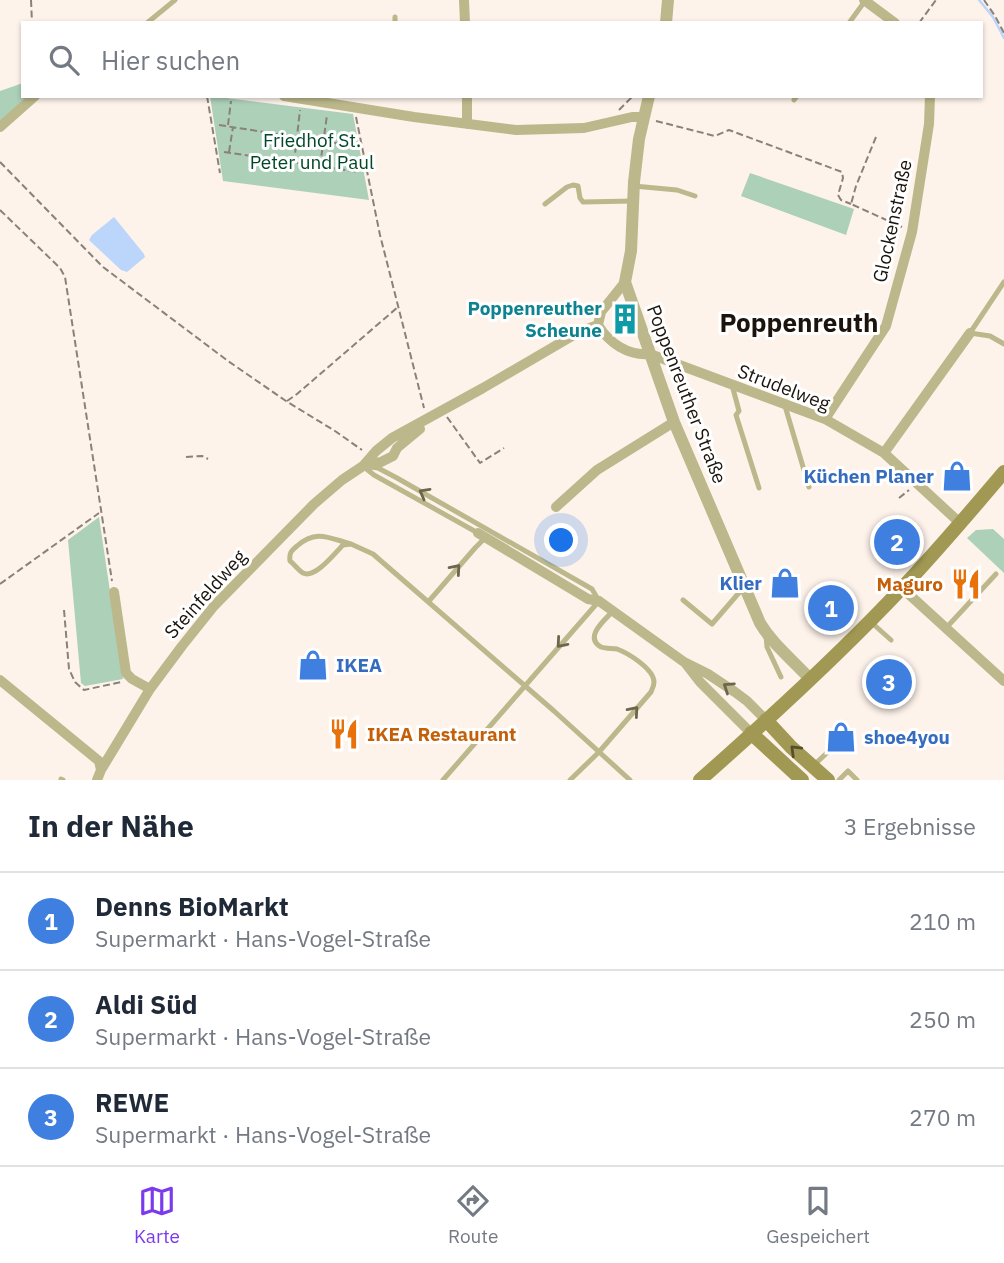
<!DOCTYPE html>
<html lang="de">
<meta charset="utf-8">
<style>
:root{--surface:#fff;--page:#f6f6f7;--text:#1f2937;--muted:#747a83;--line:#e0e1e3;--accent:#7c3aed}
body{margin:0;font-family:"IBM Plex Sans",sans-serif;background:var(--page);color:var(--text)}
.you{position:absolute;left:562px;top:541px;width:24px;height:24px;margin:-18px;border:5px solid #fff;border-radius:50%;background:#1a73e8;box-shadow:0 0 0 10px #1a73e833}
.badge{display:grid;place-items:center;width:46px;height:46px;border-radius:50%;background:var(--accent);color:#fff;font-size:23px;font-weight:700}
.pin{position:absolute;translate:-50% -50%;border:4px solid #fff;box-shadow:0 2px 7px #0006}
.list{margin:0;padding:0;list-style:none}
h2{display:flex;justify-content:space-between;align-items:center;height:91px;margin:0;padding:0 28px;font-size:30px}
h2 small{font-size:23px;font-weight:400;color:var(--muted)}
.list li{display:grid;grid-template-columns:46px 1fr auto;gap:21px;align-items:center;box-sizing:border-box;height:98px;padding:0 28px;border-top:2px solid var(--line)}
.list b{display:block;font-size:26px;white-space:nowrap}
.list p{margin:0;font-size:23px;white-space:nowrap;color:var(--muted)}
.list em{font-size:23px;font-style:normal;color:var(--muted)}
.icon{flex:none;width:38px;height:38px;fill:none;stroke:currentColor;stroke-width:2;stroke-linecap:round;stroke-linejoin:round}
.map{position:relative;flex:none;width:1004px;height:780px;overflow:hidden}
.search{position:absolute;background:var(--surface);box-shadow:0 2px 5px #0004;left:21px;right:21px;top:21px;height:77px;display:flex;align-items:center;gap:18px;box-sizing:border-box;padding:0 24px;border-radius:0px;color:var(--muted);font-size:26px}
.sheet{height:385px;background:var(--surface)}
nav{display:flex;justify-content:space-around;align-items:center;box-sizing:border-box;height:98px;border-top:2px solid var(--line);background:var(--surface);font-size:19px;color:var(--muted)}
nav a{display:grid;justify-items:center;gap:4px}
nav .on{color:var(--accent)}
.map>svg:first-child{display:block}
.green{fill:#add0b9}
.water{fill:#bcd5fb}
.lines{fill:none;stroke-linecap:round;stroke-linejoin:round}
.stream{stroke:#bcd5fb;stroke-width:2.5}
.path{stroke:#8a817a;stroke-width:2;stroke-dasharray:7 3.5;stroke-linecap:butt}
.service{stroke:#bcb88b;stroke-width:5}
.minor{stroke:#bcb88b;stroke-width:10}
.tertiary{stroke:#bcb88b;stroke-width:12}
.secondary{stroke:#a19953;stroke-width:14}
.oneway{stroke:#6c664c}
.oneway2{stroke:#574f2c}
.labels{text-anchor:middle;stroke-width:6;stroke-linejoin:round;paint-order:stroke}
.park-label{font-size:19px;fill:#004728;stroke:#fff}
.street-label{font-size:19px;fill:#1b130c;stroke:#fff}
.culture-label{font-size:19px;font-weight:bold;fill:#0d838f;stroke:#fff;text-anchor:end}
.shop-label{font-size:19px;font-weight:bold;fill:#366cbe;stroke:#fff;text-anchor:end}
.food-label{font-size:19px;font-weight:bold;fill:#c56008;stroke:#fff;text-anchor:end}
.district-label{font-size:26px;font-weight:bold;fill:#1b130c;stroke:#fff}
</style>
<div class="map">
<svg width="1004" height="780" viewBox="0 0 1004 780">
<rect width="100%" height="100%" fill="#fdf3eb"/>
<path class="green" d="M23 83V96H28L0 121V91Z
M210 96 353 114 369 200 223 181Z
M750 173 854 209 846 235 741 196Z
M99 517 123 679 85 686 81 683 68 540Z
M993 529 1004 539V573L967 538 976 530Z"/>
<path class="water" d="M114 217 144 254 145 257 127 272 121 270 89 240 92 235Z"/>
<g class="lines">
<path class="stream" d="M979 0 993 17 1004 38"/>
<path class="path" d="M31 0 32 23
M984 0 995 16 1004 33
M919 23 936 0
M207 96 220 173
M619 110 633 96
M356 117 380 235 424 408
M656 121 715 136 729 130 842 172 843 178 838 195 841 200 851 204
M219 125 354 146
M228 125 231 101
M876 137 856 186 851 204 902 227
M224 152 358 172
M229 152 233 127
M0 162 103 267 228 361 286 401 335 431 362 450
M294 163 300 110
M320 166 327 115
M0 210 60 268 65 277 112 581
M287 401 297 394 398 307
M447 417 480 463 504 448
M186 457 202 456 208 459
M899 498 909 490
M0 584 99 513
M64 610 69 669 75 682 84 690 121 682"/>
<path class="service" d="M395 17V23
M147 23 175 0
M849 23 865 1
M794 100 797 96
M634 186 677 190 695 196
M545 204 567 187 573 185 578 186 580 198 583 202 633 201
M1004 282 970 333 990 336 1004 344
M732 385 739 411 736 415 759 488
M785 406 809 487
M364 467 374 475 478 533 479 532
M371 467 378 468 397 478 592 589 599 601 443 780
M351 544C329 538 316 529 297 546 291 551 289 553 290 561 294 564 299 571 303 573 315 579 335 553 343 545L351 544 373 554 554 711 630 780
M683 600 712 624 744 587
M429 601 475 548 485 538
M872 623 891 640
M946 628 996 574
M766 636 767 647 781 677
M813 766 831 749
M61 779 63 780
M570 780 599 752 651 692C652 689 654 686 654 682 654 669 628 653 617 649 612 648 606 649 601 647 583 637 606 619 613 611
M839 780 848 771 857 780"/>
<path class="minor" d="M464 0 465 23
M864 0 895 23
M284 96 414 117 516 130 584 128 632 117H643
M467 124V96
M0 127 35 96
M625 282 601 312 598 325C609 343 628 356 650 354L825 419 884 453 960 523
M825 419 886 326 912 232 929 124 930 96
M884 453 970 333
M363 466 381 462 393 456 397 448 420 429
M556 507 597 470 674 422
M478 533 588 599 599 601 684 662 708 674 735 692 747 701 766 720
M902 588 1004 681
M114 592 126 673 132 679 150 689
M686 664 700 682 751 733
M0 680 99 761 101 770
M97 780 101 770 150 689 182 646 214 606 314 504 342 480 363 466 376 451 392 438 483 388 579 332 598 325"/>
<path class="tertiary" d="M666 23 668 0
M649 96 639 139 634 182 631 251 625 282 674 422 760 623C773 645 793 660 810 679"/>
<path class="secondary" d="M766 720 791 747 828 780
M751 733 802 780
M700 780C769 719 838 656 902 588 937 551 971 511 1004 472"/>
</g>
<defs><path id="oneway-chevron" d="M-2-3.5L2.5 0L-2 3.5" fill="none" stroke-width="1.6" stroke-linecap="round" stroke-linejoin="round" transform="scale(1.75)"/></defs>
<g class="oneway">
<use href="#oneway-chevron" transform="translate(424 493) rotate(-151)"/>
<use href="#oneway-chevron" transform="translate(456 569) rotate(-49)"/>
<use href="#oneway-chevron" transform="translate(561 643) rotate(131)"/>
<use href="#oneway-chevron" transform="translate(728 687) rotate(-146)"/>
<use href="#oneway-chevron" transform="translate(634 711) rotate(-49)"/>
</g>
<use class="oneway2" href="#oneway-chevron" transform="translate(795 750) rotate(-136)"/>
<defs>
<g id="building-bare" transform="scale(2.415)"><path d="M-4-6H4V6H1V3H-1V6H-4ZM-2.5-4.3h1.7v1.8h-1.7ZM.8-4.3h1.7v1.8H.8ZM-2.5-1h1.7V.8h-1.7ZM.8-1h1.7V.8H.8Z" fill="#0f9aa8" stroke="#fff" stroke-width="2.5" paint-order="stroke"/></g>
<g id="shop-bare" transform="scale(2.415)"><path d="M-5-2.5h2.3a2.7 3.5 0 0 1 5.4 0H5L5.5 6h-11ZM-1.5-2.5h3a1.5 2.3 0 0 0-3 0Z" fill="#3f7fe0" stroke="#fff" stroke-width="2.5" paint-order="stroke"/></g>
<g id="restaurant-bare" transform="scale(2.415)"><path d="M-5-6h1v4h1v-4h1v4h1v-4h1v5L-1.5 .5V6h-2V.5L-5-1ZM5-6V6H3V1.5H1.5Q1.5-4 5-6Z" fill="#e8710a" stroke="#fff" stroke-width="2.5" paint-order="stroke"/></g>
</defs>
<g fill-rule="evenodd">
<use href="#building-bare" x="625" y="319"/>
<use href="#shop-bare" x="957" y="476"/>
<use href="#shop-bare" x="785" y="583"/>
<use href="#restaurant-bare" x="966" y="584"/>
<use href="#shop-bare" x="313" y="665"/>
<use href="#restaurant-bare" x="344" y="734"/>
<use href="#shop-bare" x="841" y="737"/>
</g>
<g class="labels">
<g class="park-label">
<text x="312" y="147">Friedhof St.<tspan x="312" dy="22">Peter und Paul</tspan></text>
</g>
<g class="street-label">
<text transform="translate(892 221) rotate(-78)" y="7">Glockenstraße</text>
<text transform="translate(784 387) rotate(21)" y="7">Strudelweg</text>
<text transform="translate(687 394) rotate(69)" y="7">Poppenreuther Straße</text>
<text transform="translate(205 594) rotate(-48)" y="7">Steinfeldweg</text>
</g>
<g class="culture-label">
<text x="602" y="315">Poppenreuther<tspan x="602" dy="22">Scheune</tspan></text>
</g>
<g class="shop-label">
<text x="934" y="483">Küchen Planer</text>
<text x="762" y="590">Klier</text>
<text x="336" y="672" text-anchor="start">IKEA</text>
<text x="864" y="744" text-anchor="start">shoe4you</text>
</g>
<g class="food-label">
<text x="943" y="591">Maguro</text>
<text x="367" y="741" text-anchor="start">IKEA Restaurant</text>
</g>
<g class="district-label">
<text x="799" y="332">Poppenreuth</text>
</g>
</g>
</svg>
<div class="you"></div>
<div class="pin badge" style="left:831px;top:608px;background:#3f7fe0">1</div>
<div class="pin badge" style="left:897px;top:542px;background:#3f7fe0">2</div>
<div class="pin badge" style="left:889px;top:682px;background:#3f7fe0">3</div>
<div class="search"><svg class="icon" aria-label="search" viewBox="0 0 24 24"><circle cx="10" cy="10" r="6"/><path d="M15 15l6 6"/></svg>Hier suchen</div>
</div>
<section class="sheet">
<h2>In der Nähe<small>3 Ergebnisse</small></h2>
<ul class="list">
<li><span class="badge" style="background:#3f7fe0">1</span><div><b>Denns BioMarkt</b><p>Supermarkt · Hans-Vogel-Straße</p></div><em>210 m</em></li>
<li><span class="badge" style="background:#3f7fe0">2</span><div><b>Aldi Süd</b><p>Supermarkt · Hans-Vogel-Straße</p></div><em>250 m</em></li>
<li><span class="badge" style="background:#3f7fe0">3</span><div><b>REWE</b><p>Supermarkt · Hans-Vogel-Straße</p></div><em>270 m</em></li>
</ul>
</section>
<nav>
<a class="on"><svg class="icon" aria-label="map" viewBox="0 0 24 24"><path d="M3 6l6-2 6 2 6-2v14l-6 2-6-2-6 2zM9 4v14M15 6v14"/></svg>Karte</a>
<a><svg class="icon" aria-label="directions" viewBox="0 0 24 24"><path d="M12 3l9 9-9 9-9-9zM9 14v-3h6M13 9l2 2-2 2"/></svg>Route</a>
<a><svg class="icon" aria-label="saved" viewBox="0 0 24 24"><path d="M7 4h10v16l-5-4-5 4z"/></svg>Gespeichert</a>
</nav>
